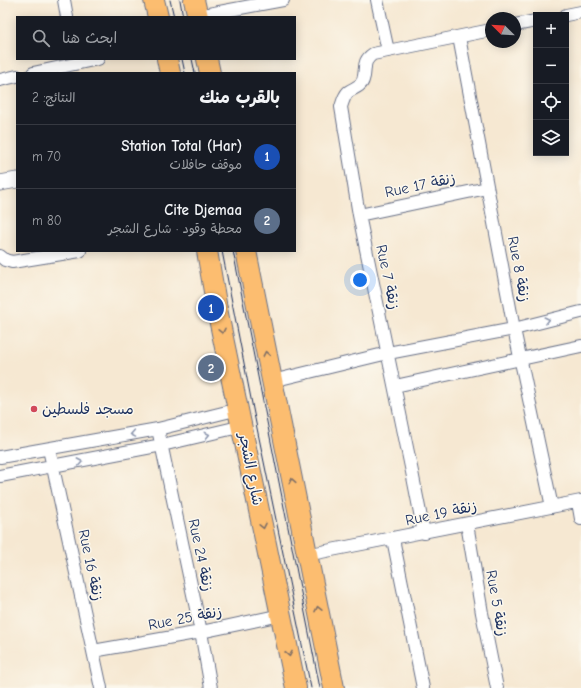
<!DOCTYPE html>
<html lang="ar">
<meta charset="utf-8">
<style>
:root{--surface:#171b24;--page:#20242c;--text:#f1f3f6;--muted:#9ea1a6;--line:#363941;--accent:#d1495b}
body{margin:0;font-family:"Comic Neue","Playpen Sans Arabic",sans-serif;background:var(--page);color:var(--text);direction:rtl}
.controls{position:absolute;right:12px;top:12px;display:grid;overflow:hidden;border-radius:0px;box-shadow:0 2px 10px #0003}
.controls button{width:36px;height:36px;display:grid;place-items:center;padding:0;border:0;border-bottom:1px solid var(--line);background:var(--surface);color:var(--text);font:20px sans-serif}
.compass{position:absolute;left:485px;top:12px;width:36px;height:36px;border-radius:50%;background:var(--surface);box-shadow:0 2px 10px #0003;rotate:294deg}
.you{position:absolute;left:360px;top:280px;width:14px;height:14px;margin:-10px;border:3px solid #fff;border-radius:50%;background:#1a73e8;box-shadow:0 0 0 6px #1a73e833}
.badge{display:grid;place-items:center;width:26px;height:26px;border-radius:50%;background:var(--accent);color:#fff;font-size:13px;font-weight:700}
.pin{position:absolute;translate:-50% -50%;border:2px solid #fff;box-shadow:0 1px 4px #0006}
.list{margin:0;padding:0;list-style:none}
h2{display:flex;justify-content:space-between;align-items:center;height:52px;margin:0;padding:0 16px;font-size:17px}
h2 small{font-size:13px;font-weight:400;color:var(--muted)}
.list li{display:grid;grid-template-columns:26px 1fr auto;gap:12px;align-items:center;box-sizing:border-box;height:64px;padding:0 16px;border-top:1px solid var(--line)}
.list b{display:block;font-size:15px;white-space:nowrap}
.list p{margin:0;font-size:13px;white-space:nowrap;color:var(--muted)}
.list em{font-size:13px;font-style:normal;color:var(--muted)}
.icon{flex:none;width:22px;height:22px;fill:none;stroke:currentColor;stroke-width:2;stroke-linecap:round;stroke-linejoin:round}
.map{position:relative;flex:none;width:581px;height:688px;overflow:hidden;direction:ltr}
.search{position:absolute;background:var(--surface);box-shadow:0 2px 10px #0003;left:16px;top:16px;width:280px;height:44px;display:flex;align-items:center;gap:10px;box-sizing:border-box;padding:0 14px;border-radius:0px;color:var(--muted);font-size:15px}
.panel{position:absolute;background:var(--surface);box-shadow:0 2px 10px #0003;left:16px;top:72px;width:280px;height:180px;border-radius:0px;direction:rtl}
.map>svg:first-child{display:block}
.lines{fill:none;stroke-linecap:round;stroke-linejoin:round}
.minor-casing{stroke:#687087;stroke-width:14}
.tertiary-casing{stroke:#687087;stroke-width:17}
.primary-casing{stroke:#687087;stroke-width:22}
.minor{stroke:#fff;stroke-width:12}
.tertiary{stroke:#fff;stroke-width:15}
.primary{stroke:#fcbd6f;stroke-width:20}
.tram{stroke:#1b2f5e;stroke-width:1}
.oneway{stroke:#8d97ae}
.oneway2{stroke:#806f66}
.poi-dot{fill:#d1495b;stroke:#fbf7ec;stroke-width:1.5}
.labels{text-anchor:middle;stroke-width:3;stroke-linejoin:round;paint-order:stroke}
.street-label{font-size:15px;fill:#1b2f5e;stroke:#fbf7ec}
.poi-label{font-size:15px;fill:#1b2f5e;stroke:#fbf7ec;text-anchor:start}
</style>
<div class="map">
<svg width="581" height="688" viewBox="0 0 581 688">
<rect width="100%" height="100%" fill="#fbf7ec"/>
<filter id="ink" filterUnits="userSpaceOnUse"><feTurbulence type="fractalNoise" baseFrequency=".025" numOctaves="2"/><feDisplacementMap in="SourceGraphic" scale="8" xChannelSelector="R" yChannelSelector="G"/><feConvolveMatrix kernelMatrix="1 2 1 2 8 2 1 2 1" color-interpolation-filters="sRGB"/></filter>
<filter id="wash" filterUnits="userSpaceOnUse"><feTurbulence type="fractalNoise" baseFrequency=".012" numOctaves="4" result="noise"/><feDisplacementMap in="SourceGraphic" scale="16" xChannelSelector="R" yChannelSelector="G"/><feGaussianBlur stdDeviation="0.9" result="paint"/><feColorMatrix in="noise" values="0 0 0 0 0 0 0 0 0 0 0 0 0 0 0 0 0 1.4 0 .05"/><feComposite in="paint" operator="in"/></filter>
<g filter="url(#wash)">
<rect width="100%" height="100%" fill="#f6e8d2"/>
</g>
<g filter="url(#ink)">
<g class="lines">
<g class="minor-casing">
<path id="minor" d="M64 0 67 17
M377 0 388 51
M566 15 581 12
M198 16 283 0
M515 25 536 21
M459 37 514 329 552 507
M33 73 98 59
M0 80 17 76
M359 215 487 188
M0 256 5 260 12 262 80 251
M272 381 388 353 514 329 581 312
M395 386 581 346
M158 429 201 632 211 688
M49 449 101 688
M0 457 158 429 239 409
M0 476 162 445 243 426
M578 502 581 519
M467 524 482 613 497 688
M424 533 412 472 359 215 341 107C343 101 344 96 348 92 353 88 361 87 363 80 367 69 361 62 373 54L491 30
M393 539 423 688
M306 555 581 501
M93 651 201 632 281 615"/>
</g>
<g class="tertiary-casing">
<path id="tertiary" d="M0 183 17 180"/>
</g>
<g class="primary-casing">
<path id="primary" d="M154 0 158 17
M194 0 198 17
M167 59 170 73
M207 59 210 73
M207 251 217 309 296 688
M246 251 334 688"/>
</g>
<use href="#minor" class="minor"/>
<use href="#tertiary" class="tertiary"/>
<use href="#primary" class="primary"/>
<path class="tram" d="M170 0 174 17
M180 0 183 17
M182 59 185 73
M192 59 195 73
M222 251 253 409 311 688
M233 251 320 688"/>
</g>
<defs><path id="oneway-chevron" d="M-2-3.5L2.5 0L-2 3.5" fill="none" stroke-width="1.6" stroke-linecap="round" stroke-linejoin="round"/></defs>
<g class="oneway">
<use href="#oneway-chevron" transform="translate(547 320) rotate(-14)"/>
<use href="#oneway-chevron" transform="translate(133 434) rotate(170)"/>
<use href="#oneway-chevron" transform="translate(207 435) rotate(-13)"/>
<use href="#oneway-chevron" transform="translate(80 462) rotate(-11)"/>
</g>
<g class="oneway2">
<use href="#oneway-chevron" transform="translate(222 331) rotate(78)"/>
<use href="#oneway-chevron" transform="translate(266 354) rotate(-101)"/>
<use href="#oneway-chevron" transform="translate(292 481) rotate(-101)"/>
<use href="#oneway-chevron" transform="translate(263 526) rotate(78)"/>
<use href="#oneway-chevron" transform="translate(318 609) rotate(-102)"/>
<use href="#oneway-chevron" transform="translate(289 654) rotate(79)"/>
</g>
</g>
<circle class="poi-dot" cx="34" cy="409" r="4"/>
<g class="labels">
<g class="street-label">
<text transform="translate(420 185) rotate(-12)" y="5">Rue 17 زنقة</text>
<text transform="translate(519 269) rotate(79)" y="5">Rue 8 زنقة</text>
<text transform="translate(388 277) rotate(78)" y="5">Rue 7 زنقة</text>
<text transform="translate(251 469) rotate(79)" y="5">شارع الشجر</text>
<text transform="translate(441 513) rotate(-12)" y="5">Rue 19 زنقة</text>
<text transform="translate(201 555) rotate(78)" y="5">Rue 24 زنقة</text>
<text transform="translate(91 565) rotate(78)" y="5">Rue 16 زنقة</text>
<text transform="translate(497 603) rotate(80)" y="5">Rue 5 زنقة</text>
<text transform="translate(185 618) rotate(-11)" y="5">Rue 25 زنقة</text>
</g>
<g class="poi-label">
<text x="42" y="414">مسجد فلسطين</text>
</g>
</g>
</svg>
<div class="controls">
<button>+</button>
<button>−</button>
<button><svg class="icon" aria-label="locate" viewBox="0 0 24 24"><circle cx="12" cy="12" r="6"/><path d="M12 2v4M12 18v4M2 12h4M18 12h4"/></svg></button>
<button><svg class="icon" aria-label="layers" viewBox="0 0 24 24"><path d="M12 4l9 5-9 5-9-5zM3 14l9 5 9-5"/></svg></button>
</div>
<svg class="compass" viewBox="-18 -18 36 36"><path d="M0-13l5 13h-10z" fill="#e53935"/><path d="M0 13l5-13h-10z" fill="#9ea1a6"/></svg>
<div class="you"></div>
<div class="pin badge" style="left:211px;top:308px;background:#1a4fb4">1</div>
<div class="pin badge" style="left:211px;top:368px;background:#5c6f8a">2</div>
<div class="search"><svg class="icon" aria-label="search" viewBox="0 0 24 24"><circle cx="10" cy="10" r="6"/><path d="M15 15l6 6"/></svg>ابحث هنا</div>
<section class="panel">
<h2>بالقرب منك<small>النتائج: 2</small></h2>
<ul class="list">
<li><span class="badge" style="background:#1a4fb4">1</span><div><b>Station Total (Har)</b><p>موقف حافلات</p></div><em>70 m</em></li>
<li><span class="badge" style="background:#5c6f8a">2</span><div><b>Cite Djemaa</b><p>محطة وقود · شارع الشجر</p></div><em>80 m</em></li>
</ul>
</section>
</div>
